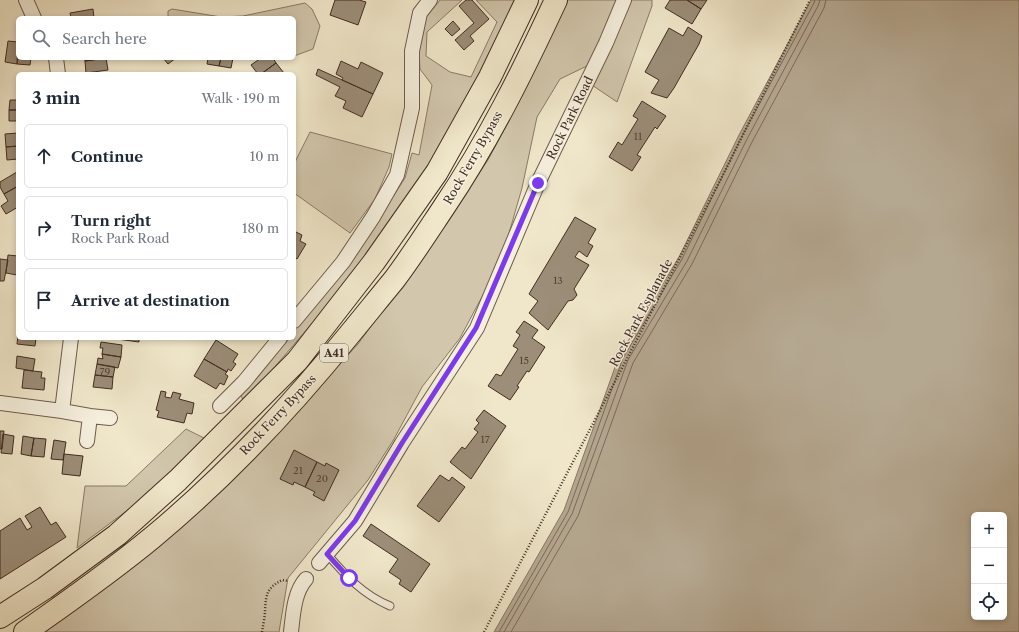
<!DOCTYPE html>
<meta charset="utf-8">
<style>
:root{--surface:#fff;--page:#f2f2f3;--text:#1f2937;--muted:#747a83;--line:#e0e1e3}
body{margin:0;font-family:"Libre Caslon Text",serif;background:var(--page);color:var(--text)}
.controls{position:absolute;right:12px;bottom:12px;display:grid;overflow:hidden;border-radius:6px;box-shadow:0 2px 6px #0003}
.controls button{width:36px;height:36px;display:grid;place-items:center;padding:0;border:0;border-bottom:1px solid var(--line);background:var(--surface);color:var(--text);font:20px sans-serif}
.stop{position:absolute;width:12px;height:12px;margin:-9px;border:3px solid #7c3aed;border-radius:50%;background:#fff}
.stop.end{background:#7c3aed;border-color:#fff;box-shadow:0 1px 4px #0008}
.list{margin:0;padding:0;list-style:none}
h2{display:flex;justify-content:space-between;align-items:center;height:52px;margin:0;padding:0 16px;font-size:17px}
h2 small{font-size:13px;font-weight:400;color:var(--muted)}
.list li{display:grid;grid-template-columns:26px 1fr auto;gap:12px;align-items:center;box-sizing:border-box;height:64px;margin:0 8px 8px;padding:0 8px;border:1px solid var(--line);border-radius:6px}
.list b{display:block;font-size:15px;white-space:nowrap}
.list p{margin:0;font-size:13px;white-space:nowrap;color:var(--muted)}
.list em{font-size:13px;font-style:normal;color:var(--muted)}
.icon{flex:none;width:22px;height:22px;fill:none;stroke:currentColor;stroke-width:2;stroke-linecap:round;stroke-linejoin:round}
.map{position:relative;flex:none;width:1019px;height:632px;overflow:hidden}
.search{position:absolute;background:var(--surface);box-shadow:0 2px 6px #0003;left:16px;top:16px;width:280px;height:44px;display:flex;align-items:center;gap:10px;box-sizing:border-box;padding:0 14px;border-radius:6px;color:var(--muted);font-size:15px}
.panel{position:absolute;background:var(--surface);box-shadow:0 2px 6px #0003;left:16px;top:72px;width:280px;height:268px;border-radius:6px}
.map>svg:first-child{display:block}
.green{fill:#d2c7ad;stroke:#8a7a68}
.water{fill:#b5a891;stroke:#877765;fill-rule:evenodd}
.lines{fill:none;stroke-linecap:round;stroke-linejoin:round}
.shore{stroke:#7c6a5a;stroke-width:1}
.building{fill:#9c8e79;stroke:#422d22}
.lane-casing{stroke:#6e5c4c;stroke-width:9}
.street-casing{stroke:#6e5c4c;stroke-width:16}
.highway-casing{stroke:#422d22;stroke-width:24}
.path{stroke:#422d22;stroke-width:2.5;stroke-dasharray:1 2;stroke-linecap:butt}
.lane{stroke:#f5efdd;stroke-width:7}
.street{stroke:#f5efdd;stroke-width:14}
.highway{stroke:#f0e7ca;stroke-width:22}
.route{stroke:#7c3aed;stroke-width:5}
.labels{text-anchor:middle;stroke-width:3;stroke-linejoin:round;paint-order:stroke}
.number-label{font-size:10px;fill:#584538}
.shield{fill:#f5efdd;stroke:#78675a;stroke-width:1}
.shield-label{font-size:11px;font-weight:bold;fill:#422d22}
.street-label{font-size:12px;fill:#422d22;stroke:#f5efdd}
</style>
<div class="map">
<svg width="1019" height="632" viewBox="0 0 1019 632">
<rect width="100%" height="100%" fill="#f0e7ca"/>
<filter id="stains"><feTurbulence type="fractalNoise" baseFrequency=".005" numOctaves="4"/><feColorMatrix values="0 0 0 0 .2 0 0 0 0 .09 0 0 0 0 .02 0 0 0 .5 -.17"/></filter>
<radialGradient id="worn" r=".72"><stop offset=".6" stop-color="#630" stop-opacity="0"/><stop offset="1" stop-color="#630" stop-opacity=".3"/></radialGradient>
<path class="green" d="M440 0H462L427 32 426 56 450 72 471 77 497 22 476 0H515C499 36 481 71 462 105 442 142 422 178 399 212 353 279 296 341 244 403L241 395 289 338H294V327L366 239 405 178 412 153 419 155 432 85 420 69 419 50 424 19Z
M567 0H652V6L617 102 589 83V65L560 79 537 117 522 188 501 261 460 338 422 387 394 439 368 480 288 578 279 632H37L282 427 358 344 424 254 488 160 528 84Z
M305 3 312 9 320 26 313 49 294 56V18H168V11L172 9 221 17 243 16Z
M310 132 392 154 389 167 375 199 350 233 294 193V164Z
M186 429 206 439 145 497 77 548 85 486H126Z"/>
<path class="water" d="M811 0H1019V632H494L564 510 619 356 679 257 739 135ZM974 515H1004V617H974Z"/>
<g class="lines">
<path class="shore" d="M499 632 568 512 623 358 682 259 742 136 814 3 815 0
M504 632 572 514 628 360 687 261 747 139 818 6 820 0
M511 632 578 516 633 363 692 264 752 142 824 8 826 0"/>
</g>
<path class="building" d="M335 0H359L366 2 358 25 330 15Z
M466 0H472L489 19 470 36 474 41 464 50 455 40 474 23 459 6Z
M670 0H687L701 9 692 24 665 8Z
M687 0H707L701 9Z
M93 9 94 18H71L70 13Z
M453 21 460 29 452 36 445 29Z
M688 27 702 36 699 44 674 88 667 98 651 93 659 80 645 72 669 28 683 36Z
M8 41 18 42 17 64 5 62Z
M18 58H31L30 65 17 64Z
M84 58H106L85 61Z
M106 58 108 70 86 73 85 61Z
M163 58H176L168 64Z
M208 58H221L219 66 207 64Z
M221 58H233L231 68 219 66Z
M261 58H273L276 63 261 74H258L251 65Z
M341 61 358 69 361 62 383 73 373 94 342 80 343 78 336 74Z
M276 63 284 73 282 74H261Z
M318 69 373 94 362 117 343 108 346 101 335 96 340 87 316 75Z
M10 100H18V110H9Z
M642 101 666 116 657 129 655 127 637 155 641 157 632 171 609 157 618 142 622 145 638 119 633 116Z
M9 110H18V121H9Z
M18 133V146L6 147 5 134Z
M18 146V159L7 160 6 147Z
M17 172 18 174V186L4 194 0 187V182Z
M18 186V207L6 214 1 206 8 201 4 194Z
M575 217 596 229 588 243 593 246 587 257 579 251 575 257 589 265 574 289 577 295 573 300 568 301 548 330 529 313 538 301 529 294Z
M294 231 302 235 300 241 306 244 297 259 294 257Z
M8 255 18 256 17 275 6 273Z
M0 259 8 260 4 281H0Z
M524 321 538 330 532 338 545 347 529 372 527 371 517 386 519 387 510 400 488 386 496 374 501 376 518 349 513 346 520 335 516 332Z
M18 335V338H36L35 346 17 344Z
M117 338H139V342L117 339Z
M216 340 238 354 233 362 236 364 231 371 228 369 227 372 204 359Z
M101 342 122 345 121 357 102 354 103 348H100Z
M102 354 121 357 118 368 97 364 98 358 103 359Z
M17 356 35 359 33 371 16 368Z
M204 359 227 372 225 374 228 376 224 385 220 383 216 389 194 376Z
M97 364 115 367 113 377 95 375Z
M24 370 42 372 41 378H45L44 390 22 388Z
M95 375 113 377 112 389 93 387Z
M161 391 166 392 165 397 171 398 173 392 181 394 179 399 194 403 192 414 187 413 184 423 157 417 159 411 156 410Z
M484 410 506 426 471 479 450 462 462 447 465 449 478 432 474 429 479 423 476 420Z
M0 431H4L2 449H0Z
M3 434 14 436 12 454 1 453Z
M23 436 34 438 31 456 21 454Z
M34 438 46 439 44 457 31 456Z
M54 440 66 442 63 460 51 459Z
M294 450 317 462 305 487 294 482 293 485 280 479Z
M64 454 83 456 80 476 62 474Z
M317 462 325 466 326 463 339 470 324 501 313 495 315 492 305 487Z
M440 475 449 481 452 477 465 487 439 522 417 506Z
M40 507 51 525 56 522 66 537 0 579V531L20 518 27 530 32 527 25 516Z
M371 524 430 564 411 592 399 584 401 580 389 572 398 559 363 536Z"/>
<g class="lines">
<g class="lane-casing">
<path id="lane" d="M327 554C346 576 362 594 390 606"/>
</g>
<g class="street-casing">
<path id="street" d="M26 0 34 18
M56 58 58 74
M294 321 343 262 373 217 397 175 412 108V51L420 13 430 0
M71 338 62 411 90 416
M0 403 62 411
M220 406 244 382 280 338
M87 441 90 416 110 418
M319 563 355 521 402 443 477 328 538 183 606 43 624 0
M291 632C293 615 294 592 306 579"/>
</g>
<g class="highway-casing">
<path id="highway" d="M0 617 45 588 117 535 178 480 297 361 374 262 437 172 490 77 527 0
M25 632C68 602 112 571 153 537 225 477 290 408 349 335 364 317 379 298 394 280 412 256 428 231 444 207 488 142 523 71 556 0"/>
</g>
<path class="path" d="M262 632C263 625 265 617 265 610 266 594 267 588 282 580L288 581
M484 632 723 175 810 0"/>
<use href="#lane" class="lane"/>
<use href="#street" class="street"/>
<use href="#highway" class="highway"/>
</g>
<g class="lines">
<path class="route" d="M349 578 327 554 355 521 402 443 476 328 538 183"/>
</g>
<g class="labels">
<g class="number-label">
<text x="638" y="140">11</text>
<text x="558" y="284">13</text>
<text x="524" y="364">15</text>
<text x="105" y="375">79</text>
<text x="485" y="443">17</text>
<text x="298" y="474">21</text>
<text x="322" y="482">20</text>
</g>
<rect class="shield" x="320" y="344" width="28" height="18" rx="3"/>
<g class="shield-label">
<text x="334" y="357">A41</text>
</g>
<g class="street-label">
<text transform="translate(570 118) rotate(-64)" y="4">Rock Park Road</text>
<text transform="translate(473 158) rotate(-60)" y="4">Rock Ferry Bypass</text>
<text transform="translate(641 313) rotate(-62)" y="4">Rock Park Esplanade</text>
<text transform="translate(278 415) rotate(-47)" y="4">Rock Ferry Bypass</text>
</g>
</g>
<rect width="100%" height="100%" filter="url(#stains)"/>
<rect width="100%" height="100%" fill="url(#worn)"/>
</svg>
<div class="controls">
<button>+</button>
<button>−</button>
<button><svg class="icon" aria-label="locate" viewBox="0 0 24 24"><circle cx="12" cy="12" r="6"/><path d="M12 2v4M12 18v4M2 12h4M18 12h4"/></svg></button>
</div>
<div class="stop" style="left:349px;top:578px"></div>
<div class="stop end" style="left:538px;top:183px"></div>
<div class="search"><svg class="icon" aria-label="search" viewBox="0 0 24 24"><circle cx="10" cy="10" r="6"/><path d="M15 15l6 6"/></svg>Search here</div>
<section class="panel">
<h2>3 min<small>Walk · 190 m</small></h2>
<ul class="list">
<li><svg class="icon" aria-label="ahead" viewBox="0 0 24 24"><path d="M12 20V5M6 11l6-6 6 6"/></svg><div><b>Continue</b></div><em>10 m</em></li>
<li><svg class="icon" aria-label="right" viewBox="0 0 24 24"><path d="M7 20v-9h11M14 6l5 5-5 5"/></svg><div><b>Turn right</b><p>Rock Park Road</p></div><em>180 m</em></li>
<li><svg class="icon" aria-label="arrive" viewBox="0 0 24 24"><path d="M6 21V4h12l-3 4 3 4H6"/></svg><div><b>Arrive at destination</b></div></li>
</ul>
</section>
</div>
